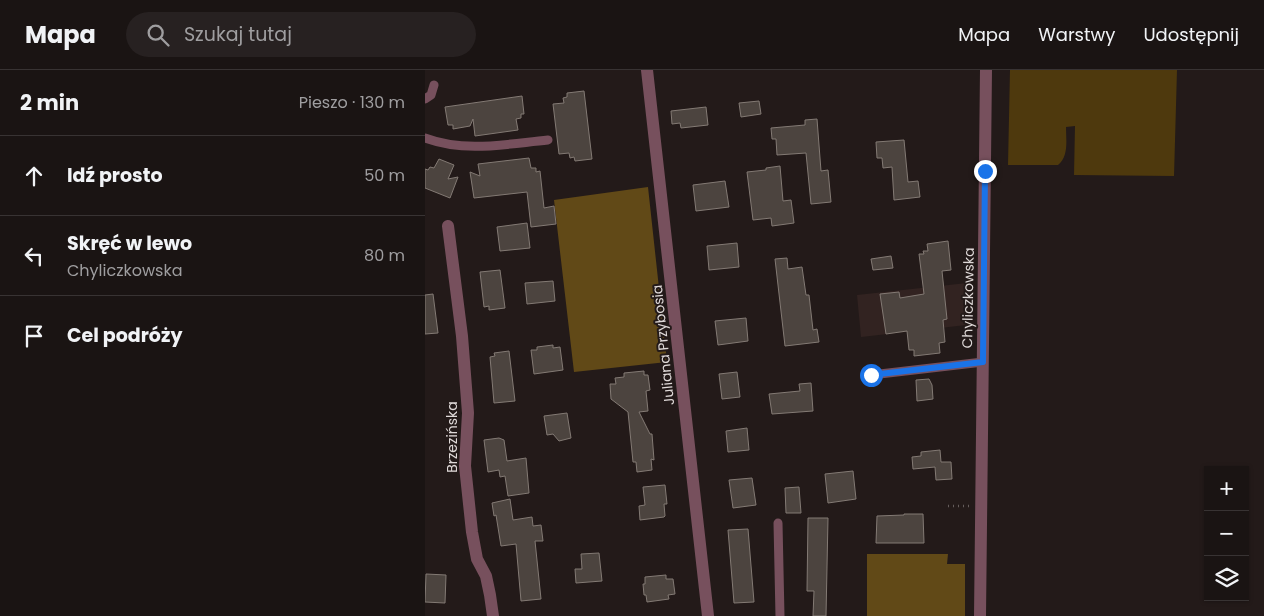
<!DOCTYPE html>
<html lang="pl">
<meta charset="utf-8">
<style>
:root{--surface:#1a1413;--page:#272121;--text:#f1f3f6;--muted:#9f9ea0;--line:#383333}
body{margin:0;font-family:Poppins,sans-serif;background:var(--page);color:var(--text)}
.controls{position:absolute;right:15px;bottom:15px;display:grid;overflow:hidden;border-radius:0px;box-shadow:0 1px 4px #0004}
.controls button{width:45px;height:45px;display:grid;place-items:center;padding:0;border:0;border-bottom:1px solid var(--line);background:var(--surface);color:var(--text);font:25px sans-serif}
.stop{position:absolute;width:15px;height:15px;margin:-11px;border:4px solid #1a73e8;border-radius:50%;background:#fff}
.stop.end{background:#1a73e8;border-color:#fff;box-shadow:0 1px 5px #0008}
.list{margin:0;padding:0;list-style:none}
h2{display:flex;justify-content:space-between;align-items:center;height:65px;margin:0;padding:0 20px;font-size:21px}
h2 small{font-size:16px;font-weight:400;color:var(--muted)}
.list li{display:grid;grid-template-columns:32px 1fr auto;gap:15px;align-items:center;box-sizing:border-box;height:80px;padding:0 20px;border-top:1px solid var(--line)}
.list b{display:block;font-size:19px;white-space:nowrap}
.list p{margin:0;font-size:16px;white-space:nowrap;color:var(--muted)}
.list em{font-size:16px;font-style:normal;color:var(--muted)}
.icon{flex:none;width:28px;height:28px;fill:none;stroke:currentColor;stroke-width:2;stroke-linecap:round;stroke-linejoin:round}
.map{position:relative;flex:none;width:839px;height:546px;overflow:hidden}
header{display:flex;align-items:center;gap:30px;box-sizing:border-box;height:70px;padding:0 25px;background:var(--surface);border-bottom:1px solid var(--line)}
header strong{font-size:24px}
nav{display:flex;gap:28px;margin-inline-start:auto;font-size:18px}
.search{width:350px;height:45px;background:var(--page);display:flex;align-items:center;gap:12px;box-sizing:border-box;padding:0 18px;border-radius:28px;color:var(--muted);font-size:19px}
main{display:flex}
aside{flex:1;background:var(--surface)}
.map>svg:first-child{display:block}
.built{fill:#322321}
.green{fill:#4e390d}
.forest{fill:#614917}
.building{fill:#4c443f;stroke:#837a74}
.lines{fill:none;stroke-linecap:round;stroke-linejoin:round}
.path{stroke:#645c5b;stroke-width:2.5;stroke-dasharray:1 4;stroke-linecap:butt}
.service{stroke:#77505d;stroke-width:9}
.minor{stroke:#77505d;stroke-width:12}
.tertiary{stroke:#77505d;stroke-width:12}
.route{stroke:#1a73e8;stroke-width:6}
.labels{text-anchor:middle;stroke-width:4;stroke-linejoin:round;paint-order:stroke}
.street-label{font-size:14px;fill:#dfd9d8;stroke:#231a19}
</style>
<header>
<strong>Mapa</strong>
<div class="search"><svg class="icon" aria-label="search" viewBox="0 0 24 24"><circle cx="10" cy="10" r="6"/><path d="M15 15l6 6"/></svg>Szukaj tutaj</div>
<nav><a>Mapa</a><a>Warstwy</a><a>Udostępnij</a></nav>
</header>
<main>
<aside>
<h2>2 min<small>Pieszo · 130 m</small></h2>
<ul class="list">
<li><svg class="icon" aria-label="ahead" viewBox="0 0 24 24"><path d="M12 20V5M6 11l6-6 6 6"/></svg><div><b>Idź prosto</b></div><em>50 m</em></li>
<li><svg class="icon" aria-label="left" viewBox="0 0 24 24"><path d="M17 20v-9H6M10 6l-5 5 5 5"/></svg><div><b>Skręć w lewo</b><p>Chyliczkowska</p></div><em>80 m</em></li>
<li><svg class="icon" aria-label="arrive" viewBox="0 0 24 24"><path d="M6 21V4h12l-3 4 3 4H6"/></svg><div><b>Cel podróży</b></div></li>
</ul>
</aside>
<div class="map">
<svg width="839" height="546" viewBox="0 0 839 546">
<rect width="100%" height="100%" fill="#231a19"/>
<path class="built" d="M542 213 541 255 436 267 432 225Z"/>
<path class="green" d="M585 0H752L749 106 649 105 650 56 641 57C641 70 644 86 633 95H583Z"/>
<path class="forest" d="M223 117 242 292 149 302 129 130Z
M442 484H523L522 494H540V546H442Z"/>
<path class="building" d="M159 21 167 89 150 91 149 87 145 88 144 83 134 84 128 34 139 33 138 28 142 27V23Z
M97 26 99 44H96V48L91 49 93 60 50 66 48 49 45 56 28 59V55H23L20 37Z
M334 31 336 44 316 47 314 33Z
M281 37 283 55 256 58 255 53 247 54 246 41Z
M392 49 396 101 403 100 406 132 386 134 381 83 352 85 351 69H347L346 58 380 55V50Z
M479 70 483 112 493 111 495 127 469 130 467 97 458 98 457 88H452L451 72Z
M104 88 106 98H111V102L115 101 119 138 129 136 131 154 106 157 102 122 49 128 45 102 55 106 53 94Z
M14 89 29 95 23 109 33 107 25 128 0 118V99L3 100 5 97 9 98Z
M355 96 358 131 366 130 369 153 347 156 346 148 328 150 322 102 341 100V98Z
M300 111 304 137 271 141 268 115Z
M102 153 105 178 75 181 72 157Z
M523 171 526 200 517 201 522 249 518 250 520 272 514 273 515 283 489 286V280H484L482 261 461 264 455 224 474 222 475 228 499 224 494 184H499L498 181H503L502 174Z
M312 173 314 197 284 200 282 176Z
M466 186 468 198 448 200 446 189Z
M362 188 363 199 377 197 381 225H384L388 260 392 259 394 272 360 276 350 189Z
M75 200 80 238 64 240V236L59 237 55 202Z
M128 211 130 231 102 234 100 213Z
M8 224 13 263 0 264V225Z
M321 248 323 271 293 275 290 251Z
M128 275V278L135 277 138 300 109 304 106 280H112V277Z
M84 281 90 331 69 333 65 287 70 286 69 283Z
M219 301V305H223L225 320 221 321 223 341 214 342 225 364H227L229 390 226 389 227 400 212 402 211 392H208L203 342 186 329 185 314H191L190 308 199 307V303Z
M312 302 315 327 297 329 294 304Z
M504 309 507 315 508 329 492 331 491 310Z
M386 313 388 341 347 344 344 324 375 321 374 314Z
M142 343 146 368 134 371 128 364 122 365 119 346Z
M322 358 324 380 303 382 301 361Z
M74 368 79 370 82 391 101 388 104 423 83 426 80 406 75 407 74 400 63 402 59 370Z
M515 380 516 392H526L527 409 511 410 510 397 488 399 487 387 496 386V382Z
M428 401 431 429 403 433 400 404Z
M327 408 331 435 308 438 304 410Z
M240 415 242 434H239L240 446 239 447 215 450 214 436 220 435 218 417Z
M374 417 376 443H361L360 418Z
M85 429 88 450 107 447 108 456 116 455 118 471H110L116 529 96 531 91 474 76 476 71 445 69 446 67 433Z
M479 444H498L499 473H451L452 446 479 445Z
M383 448H403L401 546H388L389 521H382Z
M323 459 329 532 309 533 303 460Z
M174 483 177 511 151 513 150 499H157L156 484Z
M1 504 21 505 20 533 0 532Z
M241 505V509H248L250 524 243 525 244 529 222 532 221 525H219L218 514H220V507Z"/>
<g class="lines">
<path class="path" d="M523 436H544"/>
<path class="service" d="M0 29 6 25 9 15
M0 68C40 83 81 74 123 70
M446 305 558 292
M353 453 355 546"/>
<path class="minor" d="M222 0 283 546
M23 156 37 266 43 343 40 396 47 462 52 489 61 506 65 525 68 546"/>
<path class="tertiary" d="M555 546 561 0"/>
</g>
<g class="lines">
<path class="route" d="M446 305 558 292 560 101"/>
</g>
<g class="labels">
<g class="street-label">
<text transform="translate(543 228) rotate(-89)" y="5">Chyliczkowska</text>
<text transform="translate(238 275) rotate(-96)" y="5">Juliana Przybosia</text>
<text transform="translate(27 367) rotate(-90)" y="5">Brzezińska</text>
</g>
</g>
</svg>
<div class="controls">
<button>+</button>
<button>−</button>
<button><svg class="icon" aria-label="layers" viewBox="0 0 24 24"><path d="M12 4l9 5-9 5-9-5zM3 14l9 5 9-5"/></svg></button>
</div>
<div class="stop" style="left:446px;top:305px"></div>
<div class="stop end" style="left:560px;top:101px"></div>
</div>
</main>
